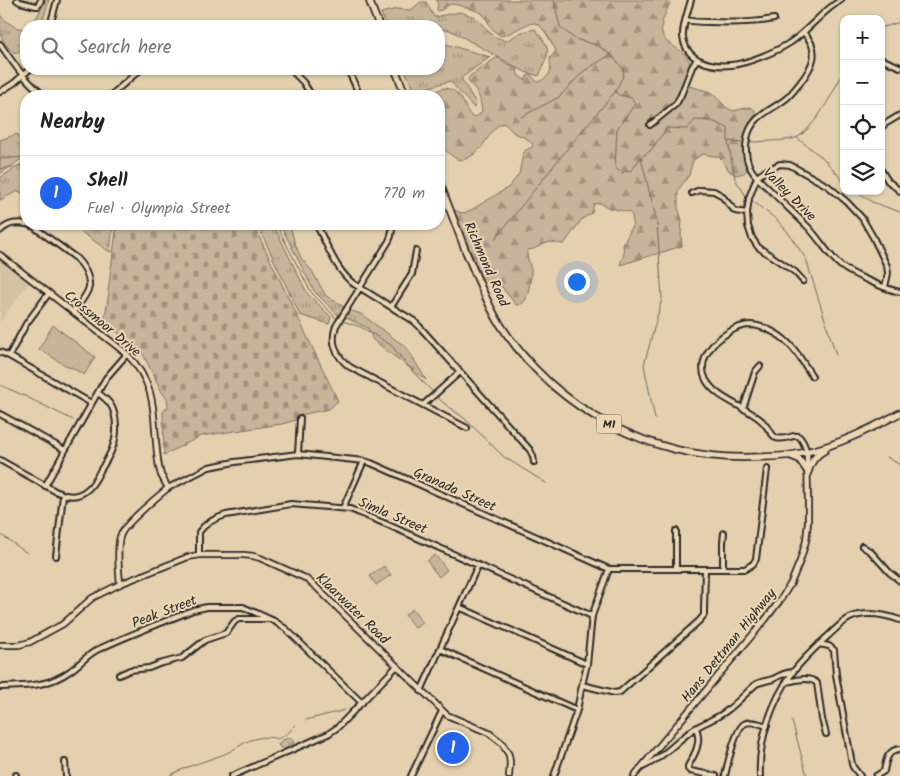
<!DOCTYPE html>
<meta charset="utf-8">
<style>
:root{--surface:#fff;--page:#f2f2f2;--text:#222;--muted:#767676;--line:#e0e0e0;--accent:#2563eb}
body{margin:0;font-family:Kalam,sans-serif;background:var(--page);color:var(--text)}
.controls{position:absolute;right:15px;top:15px;display:grid;overflow:hidden;border-radius:10px;box-shadow:0 1px 4px #0004}
.controls button{width:45px;height:45px;display:grid;place-items:center;padding:0;border:0;border-bottom:1px solid var(--line);background:var(--surface);color:var(--text);font:25px sans-serif}
.you{position:absolute;left:576px;top:281px;width:18px;height:18px;margin:-12px;border:4px solid #fff;border-radius:50%;background:#1a73e8;box-shadow:0 0 0 8px #1a73e833}
.badge{display:grid;place-items:center;width:32px;height:32px;border-radius:50%;background:var(--accent);color:#fff;font-size:16px;font-weight:700}
.pin{position:absolute;translate:-50% -50%;border:2px solid #fff;box-shadow:0 1px 5px #0006}
.list{margin:0;padding:0;list-style:none}
h2{display:flex;justify-content:space-between;align-items:center;height:65px;margin:0;padding:0 20px;font-size:21px}
h2 small{font-size:16px;font-weight:400;color:var(--muted)}
.list li{display:grid;grid-template-columns:32px 1fr auto;gap:15px;align-items:center;box-sizing:border-box;height:75px;padding:0 20px;border-top:1px solid var(--line)}
.list b{display:block;font-size:19px;white-space:nowrap}
.list p{margin:0;font-size:16px;white-space:nowrap;color:var(--muted)}
.list em{font-size:16px;font-style:normal;color:var(--muted)}
.icon{flex:none;width:28px;height:28px;fill:none;stroke:currentColor;stroke-width:2;stroke-linecap:round;stroke-linejoin:round}
.map{position:relative;flex:none;width:900px;height:776px;overflow:hidden}
.search{position:absolute;background:var(--surface);box-shadow:0 1px 4px #0004;left:20px;top:20px;width:425px;height:55px;display:flex;align-items:center;gap:12px;box-sizing:border-box;padding:0 18px;border-radius:20px;color:var(--muted);font-size:19px}
.panel{position:absolute;background:var(--surface);box-shadow:0 1px 4px #0004;left:20px;top:90px;width:425px;height:140px;border-radius:20px}
.map>svg:first-child{display:block}
.built{fill:#d4c2a4}
.grass{fill:url(#grass-tufts);stroke:#787062}
.forest{fill:url(#forest-firs);stroke:#787062}
.cemetery{fill:url(#cemetery-stones);stroke:#787062}
.park{fill:#c6b59a;stroke:#787062}
.lines{fill:none;stroke-linecap:round;stroke-linejoin:round}
.stream{stroke:#6e665b;stroke-width:1}
.minor-casing{stroke:#2b2b2b;stroke-width:8}
.tertiary-casing{stroke:#2b2b2b;stroke-width:8}
.trunk-casing{stroke:#2b2b2b;stroke-width:9}
.minor{stroke:#ecd7b5;stroke-width:4}
.tertiary{stroke:#ecd7b5;stroke-width:4.5}
.trunk{stroke:#ecd7b5;stroke-width:5.5}
.labels{text-anchor:middle;stroke-width:4;stroke-linejoin:round;paint-order:stroke}
.shield{fill:#ecd7b5;stroke:#655f54;stroke-width:1}
.shield-label{font-size:12px;font-weight:bold;fill:#2b2b2b}
.street-label{font-size:14px;fill:#2b2b2b;stroke:#ecd7b5}
</style>
<div class="map">
<svg width="900" height="776" viewBox="0 0 900 776">
<defs>
<pattern id="grass-tufts" width="24" height="20" patternUnits="userSpaceOnUse" patternTransform="scale(1.25)"><rect width="24" height="20" fill="#c6b59a"/><path d="M3 7l-1-3M5 7V3M7 7l1-3M15 17l-1-3M17 17v-4M19 17l1-3" fill="none" stroke="#a1937e"/></pattern>
<pattern id="forest-firs" width="22" height="20" patternUnits="userSpaceOnUse" patternTransform="scale(1.25)"><rect width="22" height="20" fill="#c6b59a"/><path d="M5 1l3.5 6h-7zM16 11l3.5 6h-7z" fill="#a1937e"/></pattern>
<pattern id="cemetery-stones" width="16" height="16" patternUnits="userSpaceOnUse" patternTransform="scale(1.25)"><rect width="16" height="16" fill="#c6b59a"/><path d="M2 7V4a2 2 0 0 1 4 0v3zM10 15v-3a2 2 0 0 1 4 0v3z" fill="#a1937e"/></pattern>
</defs>
<rect width="100%" height="100%" fill="#e4d0af"/>
<filter id="ink" filterUnits="userSpaceOnUse"><feTurbulence type="fractalNoise" baseFrequency=".02" numOctaves="2"/><feDisplacementMap in="SourceGraphic" scale="10" xChannelSelector="R" yChannelSelector="G"/><feConvolveMatrix kernelMatrix="1 2 1 2 8 2 1 2 1" color-interpolation-filters="sRGB"/></filter>
<g filter="url(#ink)">
<path class="built" d="M0 259 30 282 17 298 0 322Z"/>
<path class="grass" d="M46 0H49L41 26H32Z
M421 2H426L434 17 460 12 475 17 493 36 506 41 522 32 535 29C553 52 549 50 539 76L525 72 450 30 439 29V26H386L381 13 396 9 411 10Z
M0 15C8 23 15 29 26 29V49L14 53C0 40 0 35 0 15Z
M439 42 490 57 461 78 476 103 474 108 450 81 415 91 404 69H439Z
M17 134 26 148V155L24 157 0 159V140Z
M26 161V195L18 191 0 200V178Z
M70 224H113L110 252Z
M257 224H273L307 293 331 317 329 324 300 315Z
M280 224H290L294 241 301 258 312 271 326 296 349 310 361 314 407 348 426 380 373 340 368 328 336 313 314 291Z
M290 738 292 739 294 743 291 747 283 750 278 745 282 740Z"/>
<path class="forest" d="M436 0H671C666 13 655 30 667 42 671 45 676 48 681 51 685 55 689 59 690 64L684 82 685 85 711 92 727 108 733 111 750 107C752 108 755 109 755 112 756 116 747 128 745 134 742 147 745 157 747 170L744 173 736 175 729 171 723 161 719 157 703 154 693 160 689 175 679 189 678 193V208L682 220 681 233 682 246 620 265 624 254 623 245 631 229 633 223 632 215 629 212 609 208 600 203 594 204 592 213 582 219 564 244C558 244 553 241 547 243 540 245 535 250 527 250 526 257 530 263 531 270 532 275 528 294 526 299 524 303 520 305 516 305L502 287 488 282 481 277 454 210 459 212 464 213 473 209 509 187 519 174 523 154 526 150 532 147 533 144 526 138 514 133 504 123C494 125 489 137 483 145 478 152 465 163 457 159 450 156 445 148 439 144V96H426C432 94 436 91 441 89 444 88 446 88 449 89 464 93 463 108 472 117L478 116 482 111C481 103 480 96 475 89 472 85 469 84 468 79L470 76 496 58H499L507 64 515 66 517 68 518 75 525 80 528 75H531L536 81 538 82C552 76 551 71 550 58L555 52 556 50C549 40 546 28 535 23 523 23 513 34 501 36 489 29 490 23 483 14 480 11 456 4 452 4 446 5 444 10 438 11L437 10 438 4Z
M24 157 0 174V159Z"/>
<path class="cemetery" d="M117 224H253L338 401 329 409 305 414 299 417 296 420 282 424 201 436 164 455 163 412 168 406 167 399 162 392 142 352 107 324 105 317 109 292 108 291Z"/>
<path class="park" d="M53 325 95 357 84 375 71 367 70 368 39 349Z
M435 555 447 570 439 577 427 561Z
M384 566 391 575 376 585 370 576Z
M413 609 423 623 415 628 405 615Z"/>
<g class="lines">
<path class="stream" d="M554 0 560 27 575 39 597 45 610 54 622 67 624 71 623 76 615 92 619 95 632 98 635 104 617 129 615 167 621 173 632 170 640 158 651 150 667 128 687 129 695 120 712 121 728 128V141L741 143
M881 28 900 22
M521 117 559 97 584 71 610 55
M797 138 823 158 844 182
M728 141 735 179 746 196
M749 141 755 142C765 141 791 141 798 137 817 125 835 89 844 70
M641 158 657 222 662 299 644 365 655 419
M0 169 26 165
M857 191 872 202 900 212
M751 200 776 219 787 231 806 259 836 355
M276 224 311 292 337 319
M495 239 572 143 615 92
M343 321 361 327 391 345 414 373 432 391
M0 385 27 397 73 420
M438 397 441 401 464 418 504 457 546 483
M887 457 900 465
M0 534 27 553
M306 720 345 710
M792 721 807 776
M169 776C187 765 208 761 227 753 235 749 243 743 251 740 260 737 269 736 278 739L289 732 296 725"/>
<g class="minor-casing">
<path id="minor" d="M17 0 20 2 36 6H38L41 0
M691 0C688 11 682 26 683 37 686 61 711 67 731 65 746 64 778 51 791 42 809 30 822 11 841 0
M686 20C693 22 702 22 710 22 732 23 752 23 774 19
M50 26 57 0
M804 33C821 51 813 66 800 83 796 88 792 93 788 97 772 111 751 115 747 139 745 149 746 160 751 169 756 178 764 184 771 191 783 203 795 214 807 226 819 238 828 255 841 266 851 274 888 290 900 292
M0 44C13 63 26 82 45 96
M881 59 900 67
M290 69 303 82 312 96
M346 69 351 76 360 96
M0 92 14 83 30 69
M110 96 141 69
M650 125 676 104 681 95 692 67 697 59
M881 128 885 124 900 115
M881 170 888 181 900 191
M692 193 700 190 714 191 721 195 735 211 747 213
M27 224 34 227 76 258C83 265 90 276 89 287 87 296 78 305 74 311
M316 224C327 244 336 271 354 284L414 321 419 326 530 450 533 456 534 462
M393 224 391 236 389 241 336 326C330 342 336 357 350 367L467 428
M0 231C8 223 16 222 26 224
M803 281 795 272 758 247 752 238 748 226 747 213 749 198 757 177 767 170 780 164 790 165 828 186 847 202 862 218 873 237 887 266 888 273 885 287
M391 307 412 274 416 251
M0 352 9 356 91 403
M9 356 26 324 49 293
M423 405 460 372
M743 409 755 372 760 366
M0 414 65 450
M807 452C797 423 795 442 776 438 770 433 767 426 762 421 746 406 717 400 706 380 693 355 726 327 749 325 757 325 768 329 775 333 792 342 802 361 812 376
M298 454 300 418
M0 460 55 491C62 494 69 497 77 495 89 492 95 481 100 471 110 455 117 443 116 425 115 409 111 402 98 393
M45 486 106 378 127 354
M168 488 209 467 235 462 298 454 364 461 371 463 407 479 602 566 609 569H745L753 564 756 559 767 469
M343 508 364 461
M676 531V569
M862 546 871 552 890 573 900 581
M199 555V532C205 523 216 518 226 515L291 504 350 509 386 524 592 616
M56 556 63 495
M723 569V542L724 533
M459 607 587 664
M819 644 829 646 834 650 836 675 852 764 853 767 860 776
M440 649 577 710
M119 675 130 670 149 668 159 664 182 658 205 640 226 633 235 621 239 619H268
M787 682C797 680 808 676 817 683L822 719 826 734
M582 685 615 693 620 692 700 620 704 615V610L705 569
M0 687C26 686 48 687 70 671 79 665 87 655 97 650 128 635 162 623 193 610L207 607H243L274 621 286 629 362 703
M421 691 478 565
M696 728C702 742 695 754 688 766V769L690 771 716 776
M65 762 66 776
M641 768C661 759 674 744 691 731 702 723 714 720 725 712 736 704 746 693 756 684 762 681 767 681 773 679 782 675 782 673 793 672
M16 776V775
M232 776 328 734 338 727 397 666
M411 776 442 711
M554 776 577 710 582 685 587 664 592 616 609 569
M725 776C727 766 736 728 744 724 750 720 761 724 767 726
M760 776C758 740 772 701 793 672 803 659 816 647 828 636 837 628 846 617 859 615 873 612 886 615 900 620
M876 776 884 771C886 761 887 750 900 749"/>
</g>
<g class="tertiary-casing">
<path id="tertiary" d="M0 255 127 354C162 391 151 422 159 467L161 475 168 488C158 496 125 524 121 534 116 544 119 573 120 584
M0 645H19L30 642 63 624 92 598 120 584 188 557 199 555H244L253 556 260 558 305 578 316 587 447 715 489 733 502 743 509 755 510 763 509 776
M634 776 765 620 781 599 791 583 800 561 806 541 808 522V501L807 452"/>
</g>
<g class="trunk-casing">
<path id="trunk" d="M369 0 379 26
M395 69 406 96
M439 181C448 205 457 228 466 252 476 275 485 299 498 321 555 411 654 463 761 457 776 457 791 456 806 452 839 445 870 429 900 413
M791 456 799 459 808 472
M808 472C811 462 815 455 825 450"/>
</g>
<use href="#minor" class="minor"/>
<use href="#tertiary" class="tertiary"/>
<use href="#trunk" class="trunk"/>
</g>
</g>
<g class="labels">
<rect class="shield" x="596.5" y="414.5" width="25" height="19" rx="4"/>
<g class="shield-label">
<text x="609" y="428">M1</text>
</g>
<g class="street-label">
<text transform="translate(790 194) rotate(45)" y="5">Valley Drive</text>
<text transform="translate(487 264) rotate(66)" y="5">Richmond Road</text>
<text transform="translate(103 323) rotate(40)" y="5">Crossmoor Drive</text>
<text transform="translate(455 489) rotate(24)" y="5">Granada Street</text>
<text transform="translate(393 515) rotate(23)" y="5">Simla Street</text>
<text transform="translate(353 608) rotate(44)" y="5">Klaarwater Road</text>
<text transform="translate(164 611) rotate(-21)" y="5">Peak Street</text>
<text transform="translate(728 645) rotate(-51)" y="5">Hans Dettman Highway</text>
</g>
</g>
</svg>
<div class="controls">
<button>+</button>
<button>−</button>
<button><svg class="icon" aria-label="locate" viewBox="0 0 24 24"><circle cx="12" cy="12" r="6"/><path d="M12 2v4M12 18v4M2 12h4M18 12h4"/></svg></button>
<button><svg class="icon" aria-label="layers" viewBox="0 0 24 24"><path d="M12 4l9 5-9 5-9-5zM3 14l9 5 9-5"/></svg></button>
</div>
<div class="you"></div>
<div class="pin badge" style="left:453px;top:748px">1</div>
<div class="search"><svg class="icon" aria-label="search" viewBox="0 0 24 24"><circle cx="10" cy="10" r="6"/><path d="M15 15l6 6"/></svg>Search here</div>
<section class="panel">
<h2>Nearby<small></small></h2>
<ul class="list">
<li><span class="badge">1</span><div><b>Shell</b><p>Fuel · Olympia Street</p></div><em>770 m</em></li>
</ul>
</section>
</div>
